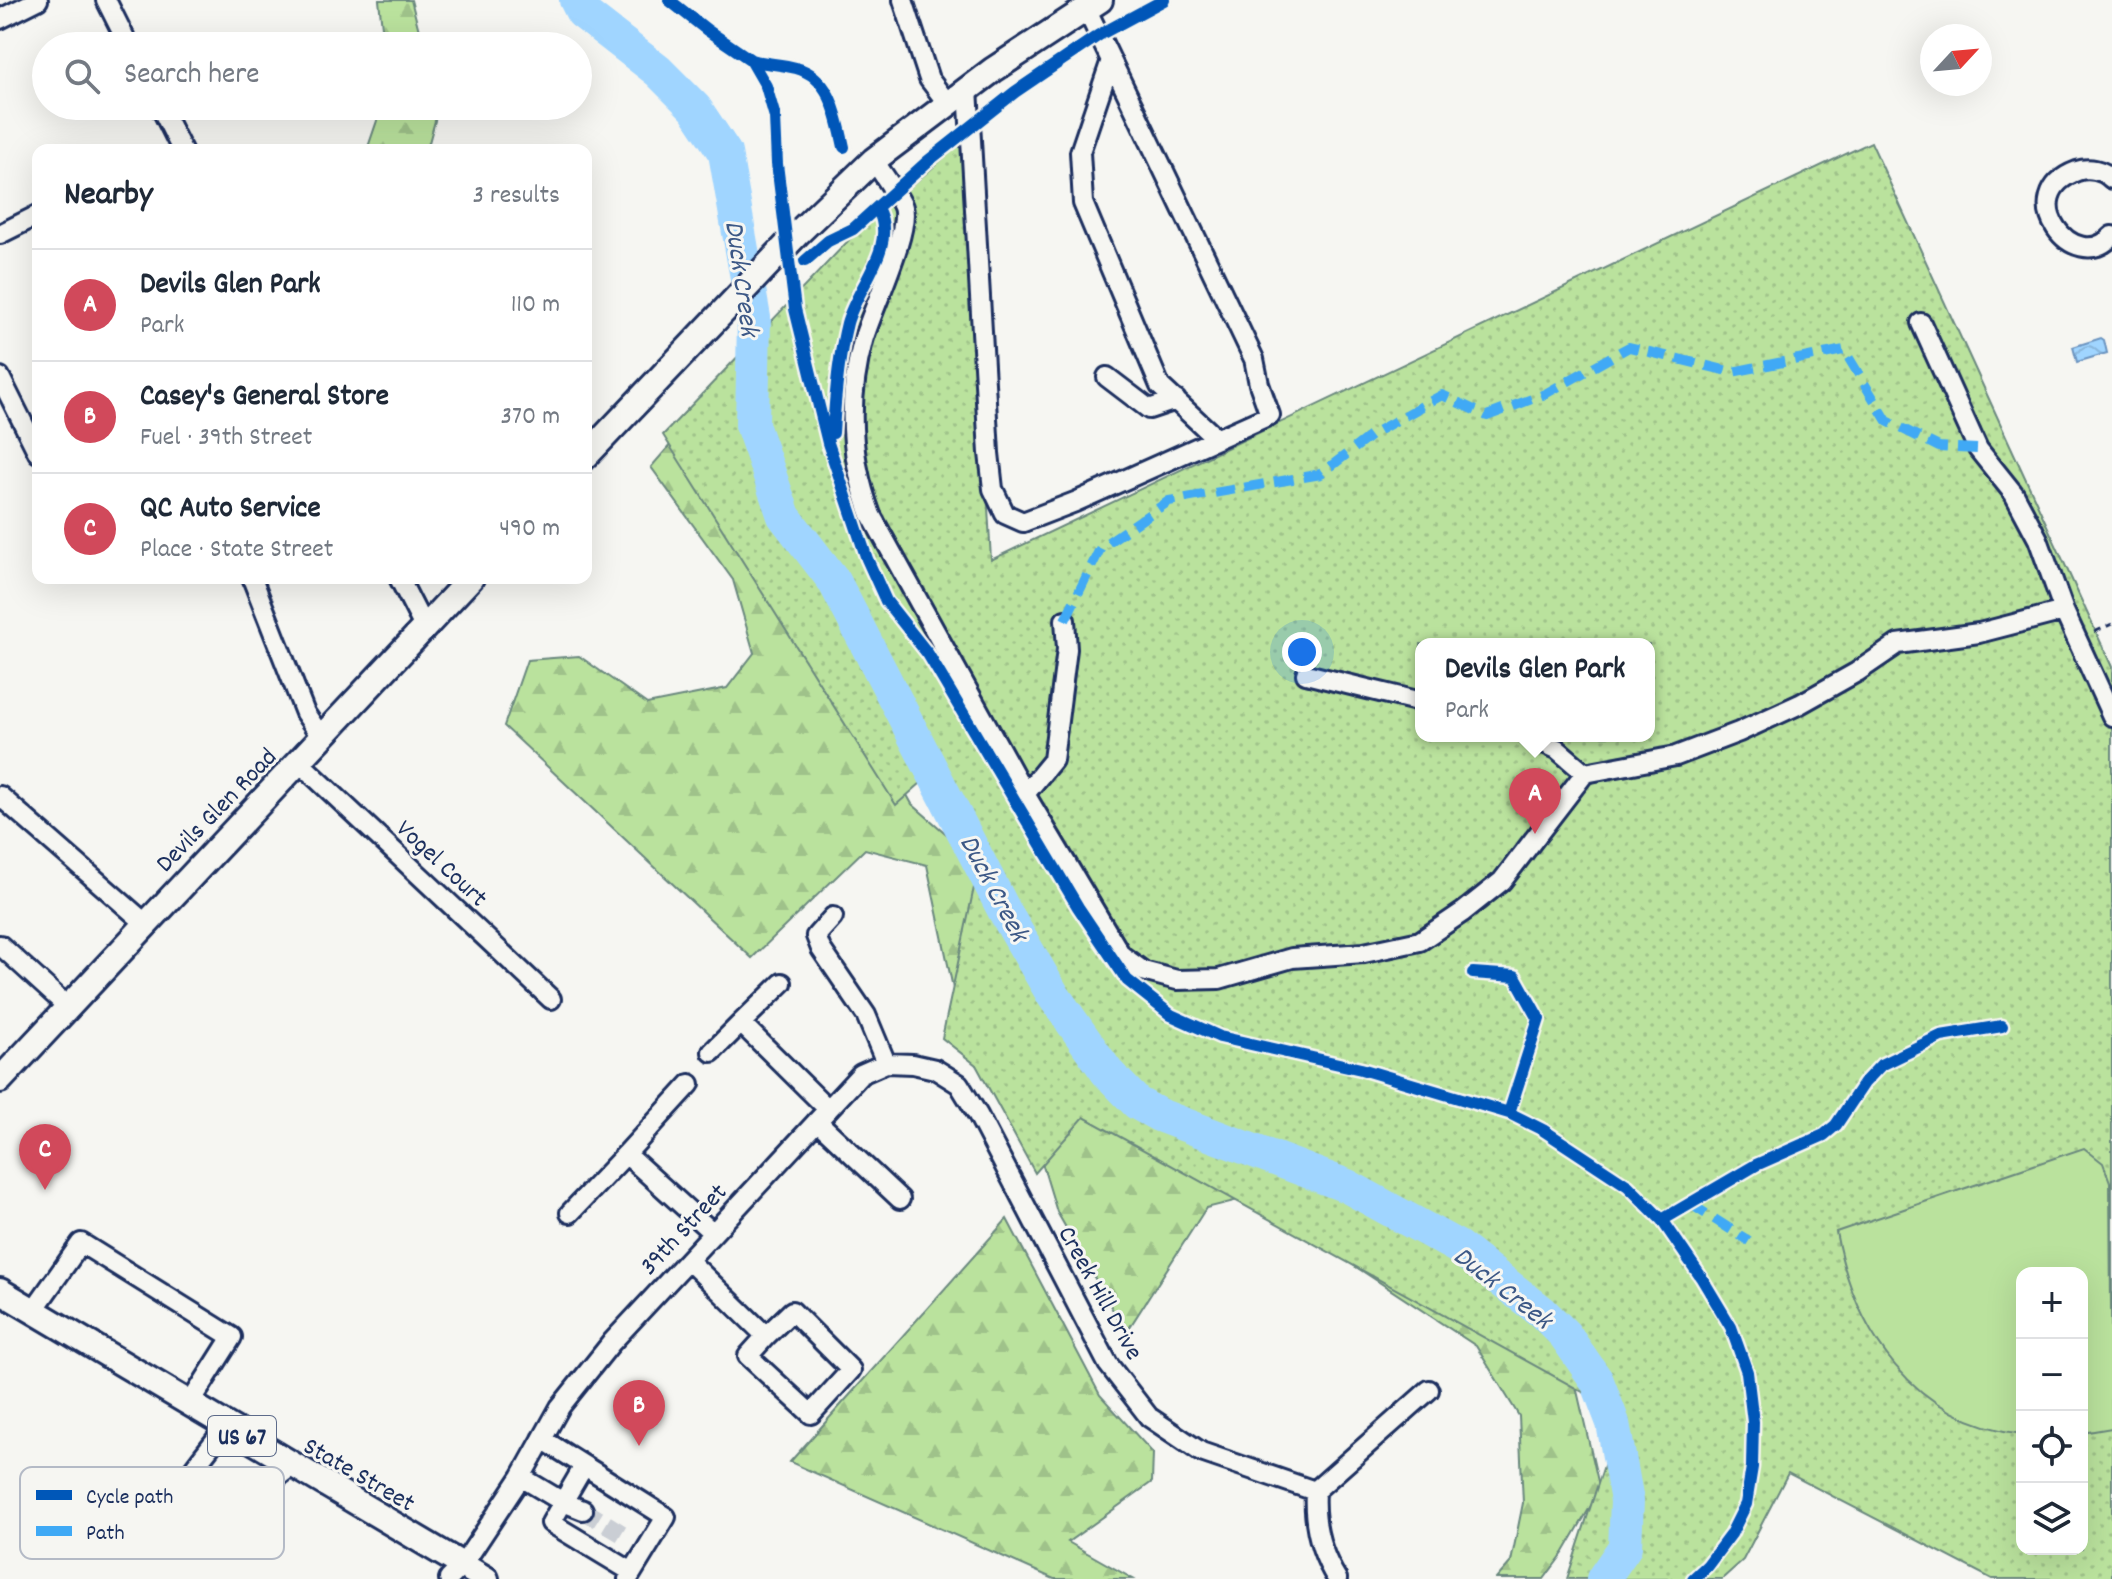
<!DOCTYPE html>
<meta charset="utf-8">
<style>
:root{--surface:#fff;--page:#f2f2f3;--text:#1f2937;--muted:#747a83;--line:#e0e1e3;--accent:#d1495b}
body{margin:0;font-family:Dekko,sans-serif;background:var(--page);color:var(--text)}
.controls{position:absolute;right:24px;bottom:24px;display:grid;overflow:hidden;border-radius:16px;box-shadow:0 8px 32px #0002}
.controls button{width:72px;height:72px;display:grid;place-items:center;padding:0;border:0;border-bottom:2px solid var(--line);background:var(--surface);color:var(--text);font:40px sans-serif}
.compass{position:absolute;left:1920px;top:24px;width:72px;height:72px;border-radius:50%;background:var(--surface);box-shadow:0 8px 32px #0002;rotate:64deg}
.you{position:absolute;left:1302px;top:652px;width:28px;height:28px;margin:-20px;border:6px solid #fff;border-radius:50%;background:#1a73e8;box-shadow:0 0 0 12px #1a73e833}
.badge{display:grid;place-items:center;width:52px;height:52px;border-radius:50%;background:var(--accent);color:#fff;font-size:26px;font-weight:700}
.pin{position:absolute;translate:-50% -66px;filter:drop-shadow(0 2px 4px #0008)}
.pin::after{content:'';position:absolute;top:42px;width:28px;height:24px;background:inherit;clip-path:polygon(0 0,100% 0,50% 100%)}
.popup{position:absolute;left:1415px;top:638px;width:240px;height:104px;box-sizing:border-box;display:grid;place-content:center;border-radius:16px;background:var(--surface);filter:drop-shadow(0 2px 6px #0005);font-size:26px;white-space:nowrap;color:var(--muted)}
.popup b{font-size:30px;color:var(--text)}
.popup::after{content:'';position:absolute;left:50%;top:100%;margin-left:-16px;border:16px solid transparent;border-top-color:var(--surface)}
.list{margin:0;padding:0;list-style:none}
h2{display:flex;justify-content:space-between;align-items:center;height:104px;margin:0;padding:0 32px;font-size:34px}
h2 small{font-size:26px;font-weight:400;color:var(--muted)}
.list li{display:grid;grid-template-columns:52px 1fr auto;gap:24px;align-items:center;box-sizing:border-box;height:112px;padding:0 32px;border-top:2px solid var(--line)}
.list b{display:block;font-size:30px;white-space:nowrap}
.list p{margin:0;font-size:26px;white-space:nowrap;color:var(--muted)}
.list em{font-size:26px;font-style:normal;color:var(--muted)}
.icon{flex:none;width:44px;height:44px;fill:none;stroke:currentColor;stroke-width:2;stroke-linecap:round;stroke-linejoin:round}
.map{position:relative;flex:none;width:2112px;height:1579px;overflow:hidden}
.search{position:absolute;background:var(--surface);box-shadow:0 8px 32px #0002;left:32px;top:32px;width:560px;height:88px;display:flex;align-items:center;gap:20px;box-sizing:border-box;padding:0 28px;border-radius:44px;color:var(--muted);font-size:30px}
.panel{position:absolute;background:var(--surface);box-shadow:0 8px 32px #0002;left:32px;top:144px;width:560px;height:440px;border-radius:16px}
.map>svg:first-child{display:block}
.forest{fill:url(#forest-firs);stroke:#6a887e;stroke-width:2}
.park{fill:url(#park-dots);stroke:#6a887e;stroke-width:2;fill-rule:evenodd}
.garden{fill:#bae29d;stroke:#6a887e;stroke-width:2}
.water{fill:url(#water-waves);stroke:#6b93bf;stroke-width:2}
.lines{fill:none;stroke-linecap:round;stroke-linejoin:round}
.river{stroke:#a0d5ff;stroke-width:34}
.minor-tunnel{stroke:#caced4;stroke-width:18;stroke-dasharray:18 9;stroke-linecap:butt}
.minor-casing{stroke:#1b2f5e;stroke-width:24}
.major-casing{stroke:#1b2f5e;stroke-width:30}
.path{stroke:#1b2f5e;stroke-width:3;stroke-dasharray:8 6;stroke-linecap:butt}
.minor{stroke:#f6f6f2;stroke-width:18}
.major{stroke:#f6f6f2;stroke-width:24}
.quiet{stroke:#3fa9f5;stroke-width:10;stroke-dasharray:20 10;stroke-linecap:butt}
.cycleway-casing{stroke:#f6f6f2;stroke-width:17}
.cycleway{stroke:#0057b8;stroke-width:12}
.labels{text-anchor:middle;stroke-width:6;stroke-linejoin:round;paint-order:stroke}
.shield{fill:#f6f6f2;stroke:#5d6b8a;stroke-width:2}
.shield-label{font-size:24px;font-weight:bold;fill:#1b2f5e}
.street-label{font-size:26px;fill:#1b2f5e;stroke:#f6f6f2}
.water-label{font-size:28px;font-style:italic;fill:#3c5886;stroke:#f6f6f2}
.key{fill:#f6f6f2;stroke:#b4bac6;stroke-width:2}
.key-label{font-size:22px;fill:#1b2f5e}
</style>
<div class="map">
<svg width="2112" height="1579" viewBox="0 0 2112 1579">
<defs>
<pattern id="forest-firs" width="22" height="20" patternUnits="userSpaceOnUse" patternTransform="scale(2)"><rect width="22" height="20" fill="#bae29d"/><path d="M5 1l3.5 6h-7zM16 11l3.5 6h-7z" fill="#9fc28a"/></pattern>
<pattern id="park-dots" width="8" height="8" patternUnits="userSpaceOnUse" patternTransform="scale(2)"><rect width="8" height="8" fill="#bae29d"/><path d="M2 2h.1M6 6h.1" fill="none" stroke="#9fc28a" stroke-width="1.8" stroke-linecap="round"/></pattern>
<pattern id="water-waves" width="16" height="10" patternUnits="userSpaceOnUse" patternTransform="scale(2)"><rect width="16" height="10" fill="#a0d5ff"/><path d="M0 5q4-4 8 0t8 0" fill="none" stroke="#89b7dd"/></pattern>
</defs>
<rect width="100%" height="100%" fill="#f6f6f2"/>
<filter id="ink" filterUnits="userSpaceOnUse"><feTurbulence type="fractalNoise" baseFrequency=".0125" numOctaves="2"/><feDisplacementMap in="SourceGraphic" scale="16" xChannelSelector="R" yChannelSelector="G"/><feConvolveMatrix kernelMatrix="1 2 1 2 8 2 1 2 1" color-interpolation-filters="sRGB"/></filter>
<g filter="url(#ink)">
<path class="forest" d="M379 0H411L423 46H384Z
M382 106H439L427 150H367Z
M697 414 912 804 951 838 992 910 1572 1369 1600 1490 1564 1552 1544 1579H1496L1511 1562 1523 1503 1519 1416 1476 1346 1250 1197 1206 1208 1126 1333 1057 1212 1022 1097 958 1012 927 865 865 849 752 958 504 726 527 660 579 656 647 704 727 688 754 653 733 580 651 467Z
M1007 1219 1100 1395 1153 1453 1152 1482 1068 1542 1133 1579H1054L790 1462Z"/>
<path class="park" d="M967 138 991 560 1871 142 2112 667V1579H1992L1788 1473 1743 1560 1722 1579H1567L1621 1413 1084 1117 1035 1173 976 1065 942 1038 979 864 921 783 896 805 663 435 849 240ZM1421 644H1649V736H1421ZM2022 1273H2082V1549H2022Z"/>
<path class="garden" d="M2084 1148 2103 1163 2110 1182 2112 1428 2082 1433V1273H2022V1434C1913 1420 1855 1333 1836 1232Z"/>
<path class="water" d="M2101 338 2104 340 2107 353 2077 362 2073 347Z"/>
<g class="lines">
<path class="river" d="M576 0 582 12 658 71 695 108 725 153 754 318 752 425 784 516 834 581 1006 914 1053 995 1107 1072 1137 1103 1159 1115 1347 1186 1458 1247 1542 1312 1565 1335 1597 1381 1613 1423 1627 1501 1625 1547 1603 1579"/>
<path class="minor-tunnel" d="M583 1510 629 1538"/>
<g class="minor-casing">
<path id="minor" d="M106 0 129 46
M903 0 929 79 948 104
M0 19 38 0
M1111 60 1080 152 1083 203 1160 386 1217 439
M968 88 989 453 993 489 1005 514 1023 522 1075 502 1270 415 1259 384 1254 359 1086 8
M160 106 182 150
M874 160C881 172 899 196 903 207 911 230 870 314 863 341 847 400 850 459 871 515L1025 794 1121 955 1143 971 1177 980 1219 979 1292 958 1364 953 1420 941 1463 912 1502 881 1585 773 1676 756 1739 732 1800 704 1857 672 1898 644 1979 633 2064 611
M2112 179C2103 170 2089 167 2077 171 2012 195 2074 277 2112 236
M0 234 38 215
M1921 323 1978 449 2014 494 2038 539 2064 611 2112 716
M0 377 38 453
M1107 377 1149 409 1176 400
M252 578 305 713 322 738
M399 578 424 627
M1306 674 1421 702
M1528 736 1557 749 1585 773
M299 762 551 999
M1025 794 1053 760 1067 649 1065 620
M0 796 145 923
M833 917 816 936 821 949 866 1015 886 1063
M0 945 68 1007
M782 983 741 1023 828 1109
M712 1052 741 1023
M690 1084 626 1154 712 1232
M817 1121 900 1199
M570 1213 626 1154
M688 1260 766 1336 792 1311 851 1370 811 1414 748 1356 766 1336
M33 1311 81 1243 232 1337 189 1405
M226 1426C204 1457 164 1497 164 1535L178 1545H190L292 1466
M542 1439 666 1517 628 1579
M197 1467 248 1499
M521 1477 563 1502 584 1466
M583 1510 563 1502 551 1523 632 1572
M449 1579 462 1566 521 1477 560 1407 612 1342 861 1074 886 1063 913 1064 935 1069 959 1084 978 1115 1108 1364 1149 1417 1201 1452 1315 1491
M1337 1579C1320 1552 1313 1523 1315 1491L1429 1390"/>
</g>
<g class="major-casing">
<path id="major" d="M586 456 798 233 874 160 993 70 1100 0
M0 1080 471 578
M0 1291 486 1579"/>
</g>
<path class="path" d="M2094 632 2112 624"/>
<use href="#minor" class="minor"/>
<use href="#major" class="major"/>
<path class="quiet" d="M1065 620 1101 547 1169 501 1321 474 1374 433 1442 395 1487 416 1545 394 1629 347 1732 372 1844 350 1887 421 1939 447 1978 449
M1689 1203 1749 1241"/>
<g class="cycleway-casing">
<path id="cycleway" d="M669 0 707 30 751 60 766 86 775 117 777 164 795 309 828 443 867 559 886 601 928 654 1078 907 1127 980 1171 1015 1220 1037 1361 1069 1509 1113 1543 1130 1628 1186 1662 1220 1701 1277 1731 1327 1747 1372 1753 1422 1752 1467 1746 1504 1731 1534 1707 1566 1693 1579
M751 60C766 64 782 64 796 68 831 77 837 116 844 147
M805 261 828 241 853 229 928 161 1015 92 1099 35 1164 0
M833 433C835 396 838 359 847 323 857 286 899 246 877 208
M1473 973 1515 976 1539 1019 1509 1113
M1662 1220 1756 1165 1824 1135 1836 1125 1864 1083 1881 1065 1941 1036 2002 1026"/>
</g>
<use href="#cycleway" class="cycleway"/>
</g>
</g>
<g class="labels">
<rect class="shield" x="208" y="1416" width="68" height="40" rx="6"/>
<g class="shield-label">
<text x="242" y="1444">US 67</text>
</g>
<g class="street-label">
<text transform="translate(215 809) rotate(-46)" y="9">Devils Glen Road</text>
<text transform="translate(443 862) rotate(43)" y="9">Vogel Court</text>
<text transform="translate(682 1228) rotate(-47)" y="9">39th Street</text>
<text transform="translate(1102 1292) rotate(61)" y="9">Creek Hill Drive</text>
<text transform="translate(360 1473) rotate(30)" y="9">State Street</text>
</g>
<g class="water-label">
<text transform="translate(744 278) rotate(82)" y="10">Duck Creek</text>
<text transform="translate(996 887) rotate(62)" y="10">Duck Creek</text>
<text transform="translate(1504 1286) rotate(38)" y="10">Duck Creek</text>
</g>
</g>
<rect x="20" y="1467" width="264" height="92" rx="12" class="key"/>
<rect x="36" y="1490" width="36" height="10" fill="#0057b8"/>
<rect x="36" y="1526" width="36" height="10" fill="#3fa9f5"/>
<g class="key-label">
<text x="86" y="1503">Cycle path</text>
<text x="86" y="1539">Path</text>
</g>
</svg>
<div class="controls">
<button>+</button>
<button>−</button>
<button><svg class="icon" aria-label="locate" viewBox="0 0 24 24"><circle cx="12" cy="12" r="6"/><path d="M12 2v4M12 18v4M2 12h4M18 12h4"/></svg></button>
<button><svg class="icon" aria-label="layers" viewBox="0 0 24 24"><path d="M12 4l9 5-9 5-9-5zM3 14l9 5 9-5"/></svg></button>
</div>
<svg class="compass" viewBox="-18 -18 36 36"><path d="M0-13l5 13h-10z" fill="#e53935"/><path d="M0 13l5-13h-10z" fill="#747a83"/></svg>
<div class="you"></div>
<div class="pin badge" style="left:1535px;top:834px">A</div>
<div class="popup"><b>Devils Glen Park</b>Park</div>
<div class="pin badge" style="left:639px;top:1446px">B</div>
<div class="pin badge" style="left:45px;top:1190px">C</div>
<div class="search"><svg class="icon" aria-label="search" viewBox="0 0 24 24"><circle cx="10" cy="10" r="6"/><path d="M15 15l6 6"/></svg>Search here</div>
<section class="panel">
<h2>Nearby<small>3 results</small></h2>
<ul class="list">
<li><span class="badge">A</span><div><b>Devils Glen Park</b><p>Park</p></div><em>110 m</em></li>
<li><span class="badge">B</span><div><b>Casey's General Store</b><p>Fuel · 39th Street</p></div><em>370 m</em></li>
<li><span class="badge">C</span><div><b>QC Auto Service</b><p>Place · State Street</p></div><em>490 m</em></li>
</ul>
</section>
</div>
